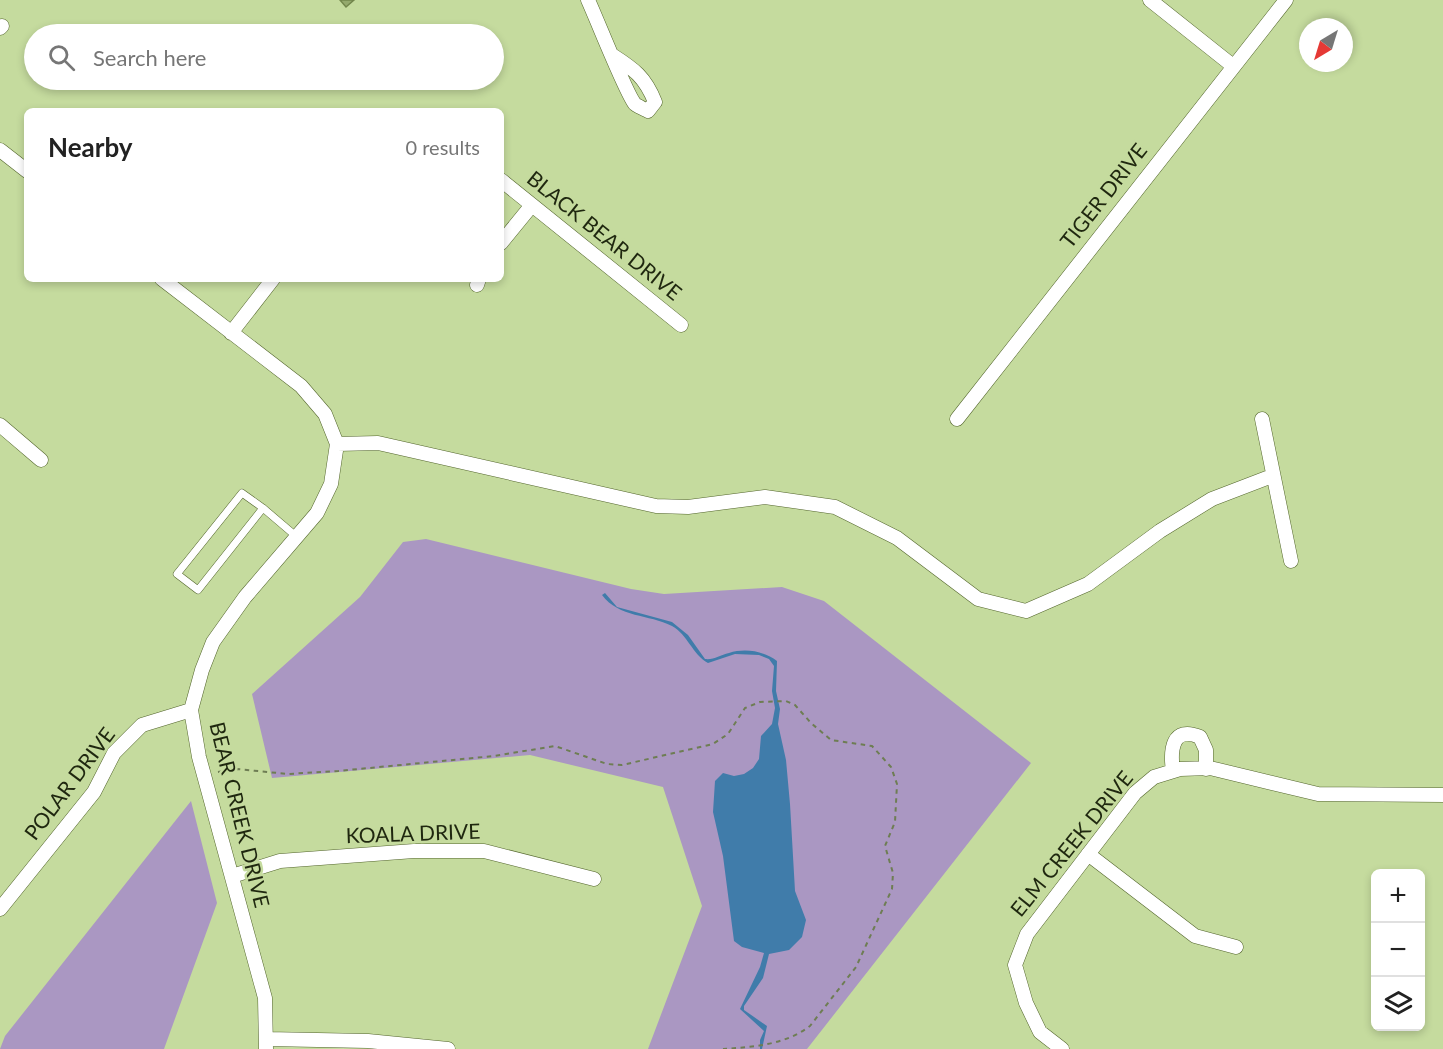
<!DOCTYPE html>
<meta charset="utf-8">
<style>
:root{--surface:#fff;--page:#f2f2f2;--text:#222;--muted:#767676;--line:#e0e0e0}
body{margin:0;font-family:Lato,sans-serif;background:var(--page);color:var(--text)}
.controls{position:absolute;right:18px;bottom:18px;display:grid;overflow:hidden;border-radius:9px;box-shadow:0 3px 9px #0003}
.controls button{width:54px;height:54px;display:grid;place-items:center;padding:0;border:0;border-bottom:2px solid var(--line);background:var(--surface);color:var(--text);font:30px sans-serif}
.compass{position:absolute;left:1299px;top:18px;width:54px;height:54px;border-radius:50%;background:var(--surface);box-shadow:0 3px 9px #0003;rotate:218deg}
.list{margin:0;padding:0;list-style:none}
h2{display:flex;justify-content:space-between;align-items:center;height:78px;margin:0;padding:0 24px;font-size:26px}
h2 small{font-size:20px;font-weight:400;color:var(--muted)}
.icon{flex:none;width:33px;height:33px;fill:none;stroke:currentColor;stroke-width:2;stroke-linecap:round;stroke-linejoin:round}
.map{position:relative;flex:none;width:1443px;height:1049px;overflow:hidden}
.search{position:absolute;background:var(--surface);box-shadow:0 3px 9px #0003;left:24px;top:24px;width:480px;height:66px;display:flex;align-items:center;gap:15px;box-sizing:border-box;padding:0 21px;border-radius:33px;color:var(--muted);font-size:22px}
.panel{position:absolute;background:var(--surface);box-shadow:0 3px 9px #0003;left:24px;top:108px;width:480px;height:174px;border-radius:9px}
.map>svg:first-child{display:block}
.green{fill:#aa97c2}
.water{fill:#407caa}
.building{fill:#94a96d;stroke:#72864c;stroke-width:1.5}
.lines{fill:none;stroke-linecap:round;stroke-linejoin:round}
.service-casing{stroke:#53652c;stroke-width:8}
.minor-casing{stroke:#53652c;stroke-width:15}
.path{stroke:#6e7d53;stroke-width:2;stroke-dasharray:4.5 4.5;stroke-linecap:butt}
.service{stroke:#fff;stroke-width:7}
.minor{stroke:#fff;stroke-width:14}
.labels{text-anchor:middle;stroke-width:5;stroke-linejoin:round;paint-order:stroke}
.street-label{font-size:21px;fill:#1f270f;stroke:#c5db9e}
</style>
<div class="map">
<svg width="1443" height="1049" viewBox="0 0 1443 1049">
<rect width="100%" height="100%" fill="#c5db9e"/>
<path class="green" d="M426 539 631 589 664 594 782 587 824 601 1031 763 807 1049H648L702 906 663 787 530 755 272 778 252 694 360 597 403 542Z
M191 801 217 903 164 1049H0L5 1036Z"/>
<path class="water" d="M605 593 617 607 672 622 688 635 705 659C714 660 720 655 729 653 745 648 764 651 777 661L776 691 780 709 778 724 786 760 790 804 795 891 806 920 802 937 789 950 769 954 763 978 744 1006V1010L767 1026 762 1049H760V1040L764 1031 740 1009 760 967 764 953 742 947 734 941 723 856 713 812 715 781 723 773 734 776 744 774 753 768 759 759 761 736 772 724 775 708 772 691 774 666 769 659 759 655 735 654 708 663C692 654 688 635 672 626 649 614 619 618 602 595Z"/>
<path class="building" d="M340 0H354L346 7Z"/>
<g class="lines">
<g class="service-casing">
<path id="service" d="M263 508 242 493 177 574 198 590 263 508 297 537"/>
</g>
<g class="minor-casing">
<path id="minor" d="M588 0C596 17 627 96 635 104 639 107 644 109 648 111L655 102C645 77 634 69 612 55
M1150 0 1233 66
M0 28 2 26
M0 150 27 171
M501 180 681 325
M501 243 532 205
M162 279 301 386 325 414 337 444 331 484 317 513 245 597 213 642 202 670 191 710 199 757 265 998 266 1049
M477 285 479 279
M231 333 273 279
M957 419 1286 0
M1262 419 1291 561
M0 425 41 460
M337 444 378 443 656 506 688 507 765 497 835 507 897 538 978 599 1026 611 1088 584 1160 531 1212 499 1272 476
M1173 771C1170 750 1172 725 1200 737L1206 750V769
M1088 854 1195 936 1236 947
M232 876 280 861 414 851H484L594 879
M0 909 94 792 114 753 142 725 191 710
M267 1039 368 1041 448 1049
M1062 1049 1040 1032 1026 1003 1015 965 1027 934 1135 793 1154 777 1180 769 1210 768 1318 794 1443 795"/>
</g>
<path class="path" d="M218 772 237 769 288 774 338 771 494 756 555 746 607 764 622 765 713 744 728 734 745 708 760 702 786 701 795 705 811 723 831 740 872 746 891 767 897 784 895 822 885 846 893 873 892 889 856 967 810 1026C785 1045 753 1047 723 1049"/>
<use href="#service" class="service"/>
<use href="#minor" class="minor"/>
</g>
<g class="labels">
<g class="street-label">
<text transform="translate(1104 196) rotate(-52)" y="7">TIGER DRIVE</text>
<text transform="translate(604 236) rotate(39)" y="7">BLACK BEAR DRIVE</text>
<text transform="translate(70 784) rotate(-53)" y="7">POLAR DRIVE</text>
<text transform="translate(239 815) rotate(76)" y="7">BEAR CREEK DRIVE</text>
<text transform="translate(413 834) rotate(-2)" y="7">KOALA DRIVE</text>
<text transform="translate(1072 844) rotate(-51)" y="7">ELM CREEK DRIVE</text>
</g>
</g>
</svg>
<div class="controls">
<button>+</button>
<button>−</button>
<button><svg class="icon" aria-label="layers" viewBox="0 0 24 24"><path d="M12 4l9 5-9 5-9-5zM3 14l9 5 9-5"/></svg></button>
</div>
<svg class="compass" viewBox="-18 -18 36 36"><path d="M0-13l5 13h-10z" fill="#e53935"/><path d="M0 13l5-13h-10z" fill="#767676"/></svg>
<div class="search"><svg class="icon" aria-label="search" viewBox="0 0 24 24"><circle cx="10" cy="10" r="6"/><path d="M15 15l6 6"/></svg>Search here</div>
<section class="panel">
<h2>Nearby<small>0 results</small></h2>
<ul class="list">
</ul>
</section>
</div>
